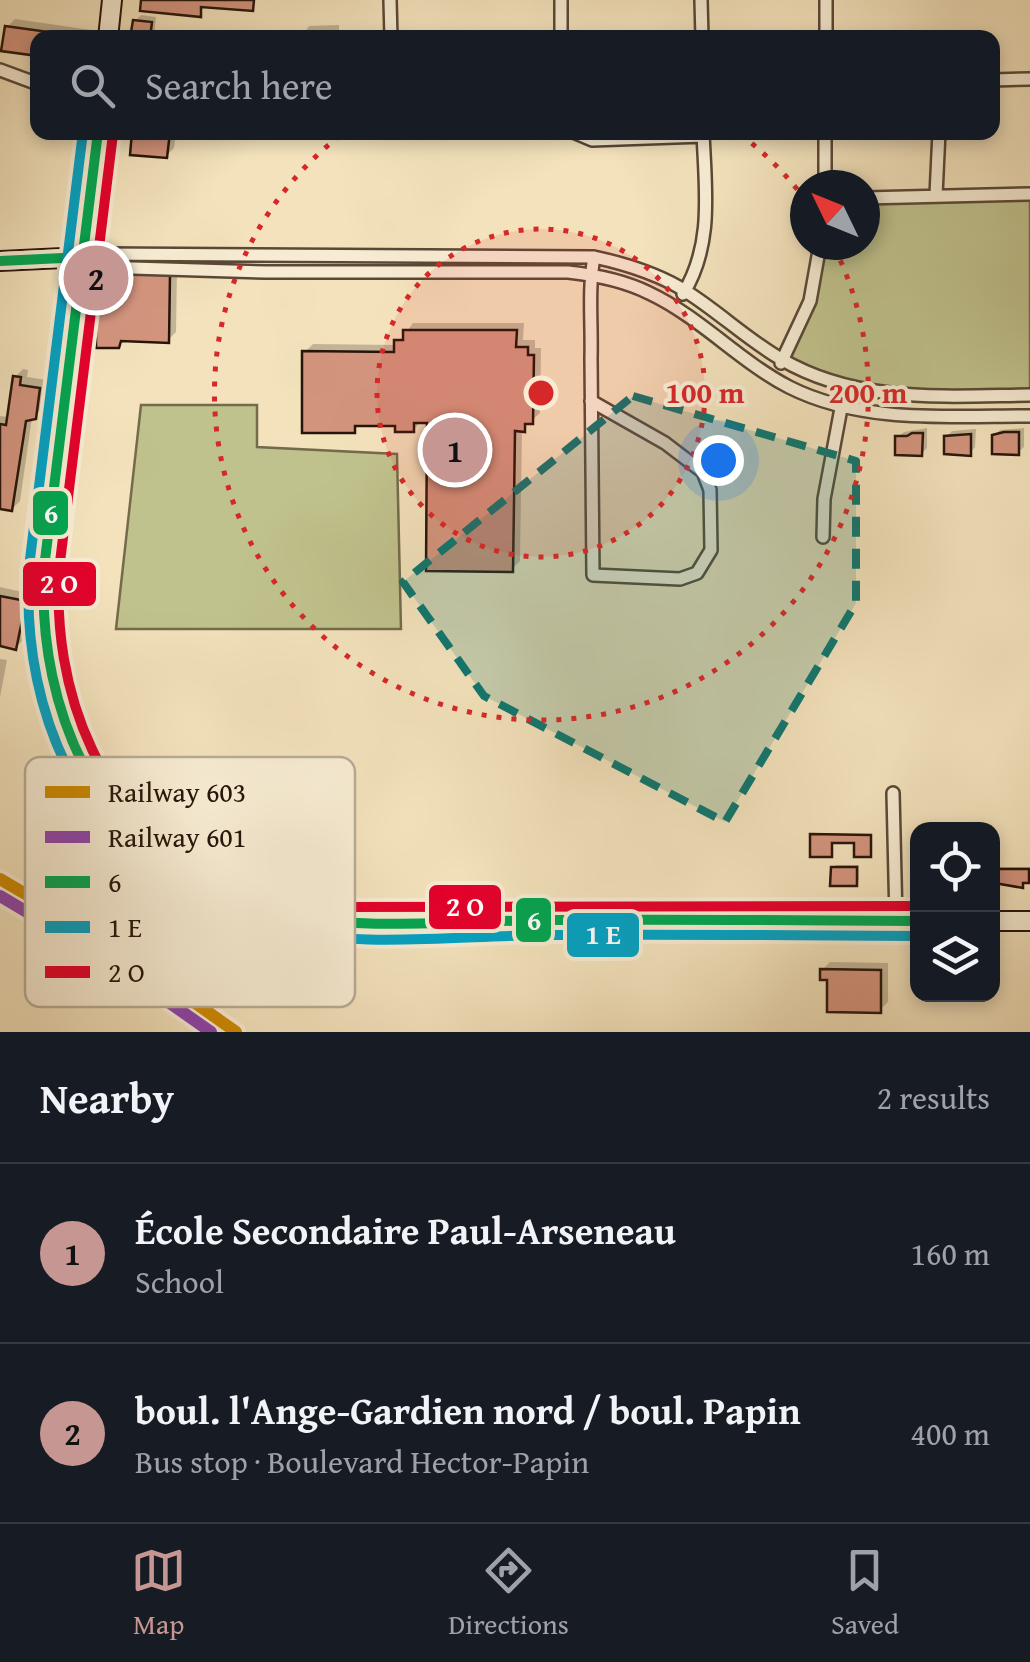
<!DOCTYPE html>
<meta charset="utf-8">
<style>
:root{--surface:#171b24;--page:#20242c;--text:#f1f3f6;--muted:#9ea1a6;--line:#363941;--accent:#c59692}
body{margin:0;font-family:"Gentium Book Plus",serif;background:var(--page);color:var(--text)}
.controls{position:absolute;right:30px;bottom:30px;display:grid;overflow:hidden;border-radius:20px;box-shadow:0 5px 15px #0003}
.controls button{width:90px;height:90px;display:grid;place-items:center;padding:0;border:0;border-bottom:2px solid var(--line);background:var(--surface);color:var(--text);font:50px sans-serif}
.compass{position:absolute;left:790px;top:170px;width:90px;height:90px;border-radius:50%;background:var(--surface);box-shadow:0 5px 15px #0003;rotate:313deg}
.you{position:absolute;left:718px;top:460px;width:35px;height:35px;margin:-25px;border:8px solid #fff;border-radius:50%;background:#1a73e8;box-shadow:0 0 0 15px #1a73e833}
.badge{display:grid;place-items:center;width:65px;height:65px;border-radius:50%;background:var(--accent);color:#111;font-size:32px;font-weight:700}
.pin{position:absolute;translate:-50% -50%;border:5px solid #fff;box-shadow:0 2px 10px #0006}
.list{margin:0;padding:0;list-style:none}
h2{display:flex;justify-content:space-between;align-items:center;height:130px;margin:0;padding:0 40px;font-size:42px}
h2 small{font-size:32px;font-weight:400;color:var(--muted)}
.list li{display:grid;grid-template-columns:65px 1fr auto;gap:30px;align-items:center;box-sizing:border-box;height:180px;padding:0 40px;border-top:2px solid var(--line)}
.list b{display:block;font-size:38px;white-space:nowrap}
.list p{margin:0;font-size:32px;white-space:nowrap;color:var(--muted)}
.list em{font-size:32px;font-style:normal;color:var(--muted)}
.icon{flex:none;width:55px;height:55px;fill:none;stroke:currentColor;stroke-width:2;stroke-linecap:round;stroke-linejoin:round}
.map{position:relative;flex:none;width:1030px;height:1032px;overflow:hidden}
.search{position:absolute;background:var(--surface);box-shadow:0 5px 15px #0003;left:30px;right:30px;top:30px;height:110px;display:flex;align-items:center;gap:25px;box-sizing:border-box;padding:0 35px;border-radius:20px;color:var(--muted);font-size:38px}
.sheet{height:490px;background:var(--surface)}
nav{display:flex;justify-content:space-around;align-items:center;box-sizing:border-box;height:140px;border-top:2px solid var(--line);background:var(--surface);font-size:28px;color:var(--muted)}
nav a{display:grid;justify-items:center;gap:5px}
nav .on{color:var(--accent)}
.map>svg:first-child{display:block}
.green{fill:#c0c28d;stroke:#736b4b;stroke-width:2.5}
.shadow{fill:#0003}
.building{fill:#d3947e;stroke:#261409;stroke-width:2.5}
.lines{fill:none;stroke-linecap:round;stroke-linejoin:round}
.street-casing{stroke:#594836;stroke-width:16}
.secondary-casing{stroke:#261409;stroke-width:22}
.street{stroke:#f7ecd3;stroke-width:11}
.secondary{stroke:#f7ecd3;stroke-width:18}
.bus-1-casing{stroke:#f7ecd3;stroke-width:18}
.bus-2-casing{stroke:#f7ecd3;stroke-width:18}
.bus-3-casing{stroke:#f7ecd3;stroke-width:18}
.bus-1{stroke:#00a651;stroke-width:10}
.bus-2{stroke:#02a2c4;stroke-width:10}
.bus-3{stroke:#e4002b;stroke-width:10}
.rail-1-casing{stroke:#f7ecd3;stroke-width:20}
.rail-2-casing{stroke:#f7ecd3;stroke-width:20}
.rail-1{stroke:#cd8902;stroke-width:12}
.rail-2{stroke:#8e44ad;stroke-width:12}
.marked{fill:#0f766e;fill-opacity:0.2;stroke:#0f766e;stroke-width:8;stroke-dasharray:20 12;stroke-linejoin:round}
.ring{fill:none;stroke:#d62828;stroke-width:5;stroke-dasharray:5 10}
.key{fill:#f7ecd3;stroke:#b8ab96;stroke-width:2.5}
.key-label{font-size:28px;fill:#261409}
.centre{fill:#d62828;stroke:#f7ecd3;stroke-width:5}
.ring-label{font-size:30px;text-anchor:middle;font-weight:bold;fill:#d62828;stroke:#f7ecd3;stroke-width:8;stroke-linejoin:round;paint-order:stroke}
.line-badge{stroke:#f7ecd3;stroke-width:4}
.badge-label{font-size:28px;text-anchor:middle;font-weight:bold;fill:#fff}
</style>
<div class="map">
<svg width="1030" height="1032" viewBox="0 0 1030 1032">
<rect width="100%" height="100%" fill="#f3e2bc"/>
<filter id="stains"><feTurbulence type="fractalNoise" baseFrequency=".002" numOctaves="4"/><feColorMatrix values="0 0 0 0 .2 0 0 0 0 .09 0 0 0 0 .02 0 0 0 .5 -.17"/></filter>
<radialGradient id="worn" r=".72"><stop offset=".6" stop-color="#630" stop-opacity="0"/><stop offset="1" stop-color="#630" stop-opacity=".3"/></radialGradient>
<path class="green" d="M1030 194V395L889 393 782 360 794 341 820 245H865V198Z
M141 405H257V447L397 454 401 629H116Z"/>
<path class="shadow" d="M141 15 156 17 154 38H133L135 21Z
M15 19 91 30 90 38H38L7 27Z
M339 25V38H301L309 26Z
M135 132H176L174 148 166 156Z
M107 266 177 268 176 332 168 340 126 338 118 346 99 274Z
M413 323H524L523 340H535V348H541L540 413 522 429 520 561 512 569 430 421H422L413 430 398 424H360L354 430 305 352 313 344 397 345Z
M23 369 28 370 27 377 47 380 43 408 32 417 20 501 12 509 0 507V416L9 417 15 377Z
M927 428V448L921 454 898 437 904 432Z
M1024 428V447L1018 452 994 436 1000 430Z
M976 429 975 447 970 453 946 437 952 431Z
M0 587 32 594 24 639 16 647 0 644Z
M0 659 7 660 0 697Z
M836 865H859V880L856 883 833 868Z
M1000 867H1030V879L1022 885 997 870Z
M830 962 888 963V1002L880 1010 830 978 822 970Z"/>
<path class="building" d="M141 0H254L253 11 201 7V17L140 11Z
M133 20 152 22 150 38H130Z
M5 26 85 37V38H38V56L1 51Z
M132 132H170L167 158 130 155Z
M96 273 170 275 169 343 121 341 119 348H96Z
M403 330H517L516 347H528V355H534L533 424H525V432L515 431 513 572 426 571 427 423H414V432H395V426H355V433H302V351L394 352V340H403Z
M13 376 21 377 20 385 40 388 36 419 26 421 12 511 0 509V424L6 425Z
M1004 432H1019V455L992 454V435Z
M912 433H923L922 456 895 455V436H907Z
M971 434V456L944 454V436Z
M0 596 26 601 16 650 0 646Z
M810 834 871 835V857H854V843H832V857H810Z
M831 867H857V886H830Z
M994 869H1029V883H1023V888L994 883Z
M820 969 881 970V1013L827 1012V980H820Z"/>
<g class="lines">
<g class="street-casing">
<path id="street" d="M390 0 391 38
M701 0 702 38
M561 38V0
M826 38V0
M0 70 38 84
M992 80 1030 79
M573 132 592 140 703 136
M825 185V132
M936 195 939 132
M865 198 1030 194
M84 257 99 267 265 272H568C596 275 623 280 649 293 700 317 739 361 789 387 862 424 951 416 1030 416
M84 257 100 254 594 257C626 264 659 274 687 292 720 313 748 340 781 359 857 404 946 396 1030 395
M683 294C714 244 705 188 703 132
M781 363 810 301 820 245
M591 401 665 443 703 472 710 490 711 550 697 573 680 579 593 575C592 502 591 430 591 358 592 324 588 290 594 257
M823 537 824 499 845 387
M893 793 896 920"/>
</g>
<g class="secondary-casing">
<path id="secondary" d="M108 38 112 0
M98 132C86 240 73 347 60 455 53 510 40 568 43 624 51 755 134 886 269 913 354 931 459 921 546 920 670 920 794 920 918 921
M0 261 84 257
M992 921H1030"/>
</g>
<use href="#street" class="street"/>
<use href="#secondary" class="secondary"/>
<g class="bus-1-casing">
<path id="bus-1" d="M98 132 45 560C32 714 110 882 274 914 364 931 456 921 546 920 670 919 794 920 918 921
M0 261 84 257"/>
</g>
<g class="bus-2-casing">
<path id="bus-2" d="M83 132 30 559C16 722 96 886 265 927 355 949 453 936 545 935 669 934 793 935 918 936"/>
</g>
<g class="bus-3-casing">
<path id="bus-3" d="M113 134 60 562C49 690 102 827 224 883 259 899 299 903 337 907L918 906"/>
</g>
<use href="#bus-1" class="bus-1"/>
<use href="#bus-2" class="bus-2"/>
<use href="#bus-3" class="bus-3"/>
<g class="rail-1-casing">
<path id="rail-1" d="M0 879 121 950 236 1032"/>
</g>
<g class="rail-2-casing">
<path id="rail-2" d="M0 896 113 963 211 1032"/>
</g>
<use href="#rail-1" class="rail-1"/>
<use href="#rail-2" class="rail-2"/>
</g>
<path class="marked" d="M633 396 856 461V603L725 822 484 696 403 582Z"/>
<circle cx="541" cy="393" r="164" fill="#d62828" fill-opacity=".12"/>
<g class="ring">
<circle cx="541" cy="393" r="164"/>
<path d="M740 134A327 327 0 0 1 804 198M834 247A327 327 0 1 1 342 134"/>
</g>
<rect x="25" y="757" width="330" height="250" rx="15" class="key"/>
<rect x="45" y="786" width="45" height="12" fill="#cd8902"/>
<rect x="45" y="831" width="45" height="12" fill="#8e44ad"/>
<rect x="45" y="876" width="45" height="12" fill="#00a651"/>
<rect x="45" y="921" width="45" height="12" fill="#02a2c4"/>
<rect x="45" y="966" width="45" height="12" fill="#e4002b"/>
<g class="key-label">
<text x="108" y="802">Railway 603</text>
<text x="108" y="847">Railway 601</text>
<text x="108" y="892">6</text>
<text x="108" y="937">1 E</text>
<text x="108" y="982">2 O</text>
</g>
<circle cx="541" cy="393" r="15" class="centre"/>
<g class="ring-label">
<text x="705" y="403">100 m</text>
<text x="868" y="403">200 m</text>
</g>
<g class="line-badge">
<rect x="31" y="489" width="39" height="48" rx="10" fill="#00a651"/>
<rect x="21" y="560" width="77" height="48" rx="10" fill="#e4002b"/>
<rect x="427" y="883" width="76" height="48" rx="10" fill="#e4002b"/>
<rect x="514" y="896" width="39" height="48" rx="10" fill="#00a651"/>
<rect x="565" y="911" width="76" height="48" rx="10" fill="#02a2c4"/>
</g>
<g class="badge-label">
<text x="51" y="523">6</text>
<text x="59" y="593">2 O</text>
<text x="465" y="916">2 O</text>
<text x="534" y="930">6</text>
<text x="603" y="944">1 E</text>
</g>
<rect width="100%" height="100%" filter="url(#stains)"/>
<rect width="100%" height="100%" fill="url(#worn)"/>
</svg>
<div class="controls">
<button><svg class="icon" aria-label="locate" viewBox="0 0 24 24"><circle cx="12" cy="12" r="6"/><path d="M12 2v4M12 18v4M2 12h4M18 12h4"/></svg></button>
<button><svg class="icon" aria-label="layers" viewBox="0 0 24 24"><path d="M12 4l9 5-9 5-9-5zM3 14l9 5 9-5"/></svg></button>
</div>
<svg class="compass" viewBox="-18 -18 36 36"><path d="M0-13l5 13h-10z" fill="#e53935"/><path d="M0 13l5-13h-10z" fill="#9ea1a6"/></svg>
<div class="you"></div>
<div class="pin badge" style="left:455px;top:450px">1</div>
<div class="pin badge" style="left:96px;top:278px">2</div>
<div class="search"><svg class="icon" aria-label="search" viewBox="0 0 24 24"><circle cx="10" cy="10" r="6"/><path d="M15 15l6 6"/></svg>Search here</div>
</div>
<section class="sheet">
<h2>Nearby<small>2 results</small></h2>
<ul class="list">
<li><span class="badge">1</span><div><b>École Secondaire Paul-Arseneau</b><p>School</p></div><em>160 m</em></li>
<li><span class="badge">2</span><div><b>boul. l'Ange-Gardien nord / boul. Papin</b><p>Bus stop · Boulevard Hector-Papin</p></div><em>400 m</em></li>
</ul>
</section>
<nav>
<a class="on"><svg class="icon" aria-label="map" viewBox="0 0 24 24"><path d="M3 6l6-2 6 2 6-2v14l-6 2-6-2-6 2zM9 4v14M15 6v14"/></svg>Map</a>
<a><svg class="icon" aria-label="directions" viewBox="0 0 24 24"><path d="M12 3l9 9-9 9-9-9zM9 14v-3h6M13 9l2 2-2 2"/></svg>Directions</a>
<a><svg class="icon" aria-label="saved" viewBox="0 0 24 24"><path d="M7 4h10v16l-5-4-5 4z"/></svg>Saved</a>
</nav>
